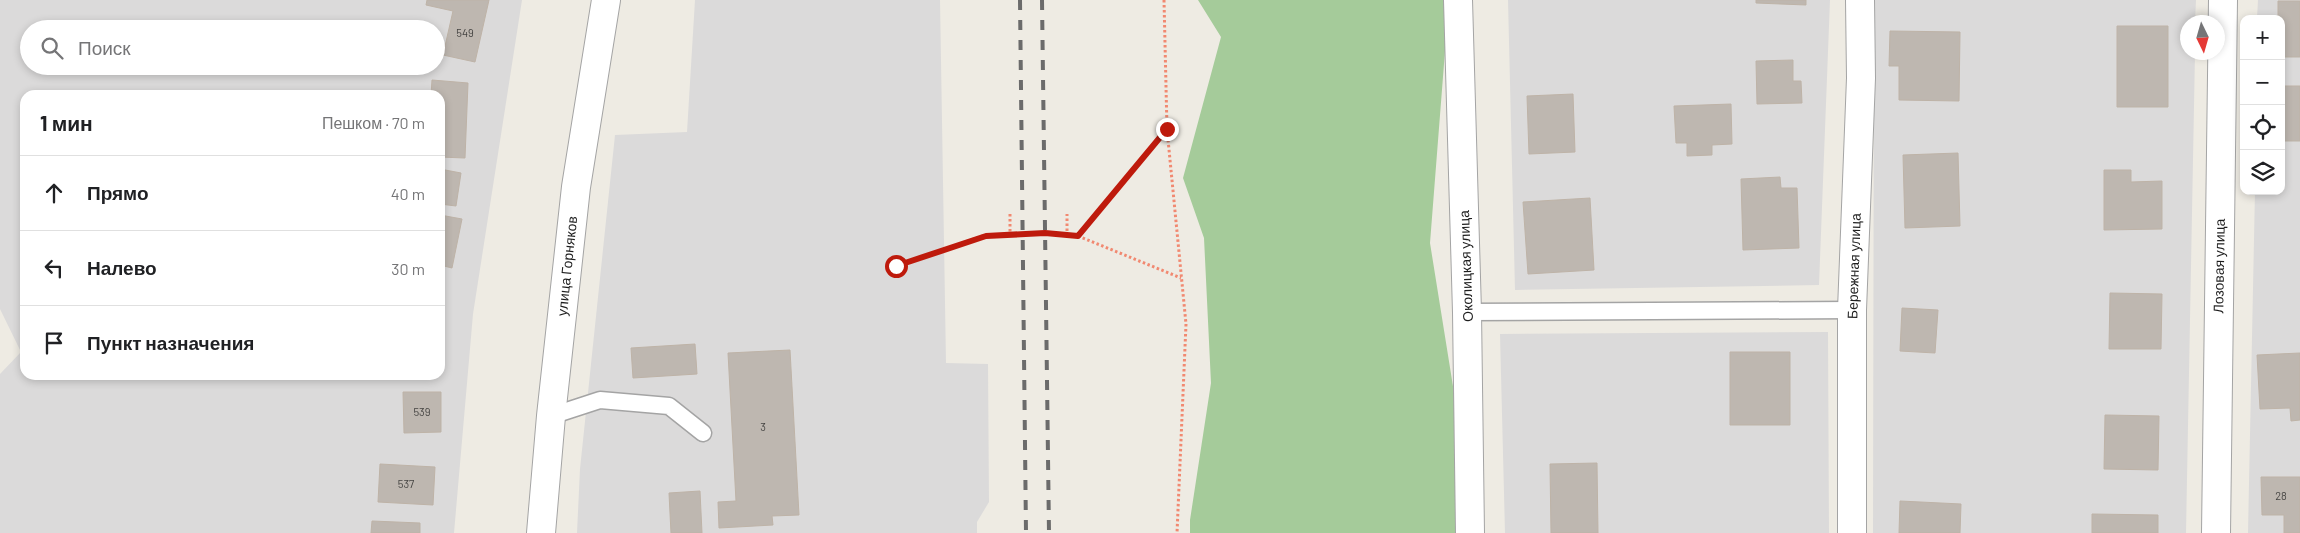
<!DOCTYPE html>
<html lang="ru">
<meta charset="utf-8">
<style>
:root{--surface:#fff;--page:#f2f2f2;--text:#202124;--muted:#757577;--line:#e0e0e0}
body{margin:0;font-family:Barlow,sans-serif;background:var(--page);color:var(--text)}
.controls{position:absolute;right:15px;top:15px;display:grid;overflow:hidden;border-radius:10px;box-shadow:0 2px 8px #0003}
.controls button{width:45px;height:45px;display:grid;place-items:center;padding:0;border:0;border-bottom:1px solid var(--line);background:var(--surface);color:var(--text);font:25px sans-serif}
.compass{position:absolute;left:2180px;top:15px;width:45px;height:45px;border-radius:50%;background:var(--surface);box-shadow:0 2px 8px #0003;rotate:175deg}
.stop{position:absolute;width:15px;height:15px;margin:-11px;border:4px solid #be1a0c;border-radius:50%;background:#fff}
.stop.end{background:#be1a0c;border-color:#fff;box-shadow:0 1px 5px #0008}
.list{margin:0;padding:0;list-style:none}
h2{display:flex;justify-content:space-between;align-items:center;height:65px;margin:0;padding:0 20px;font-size:21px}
h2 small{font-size:16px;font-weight:400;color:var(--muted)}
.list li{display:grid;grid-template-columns:32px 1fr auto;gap:15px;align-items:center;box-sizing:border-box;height:75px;padding:0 20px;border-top:1px solid var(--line)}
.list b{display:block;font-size:19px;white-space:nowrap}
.list em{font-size:16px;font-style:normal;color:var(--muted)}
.icon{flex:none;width:28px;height:28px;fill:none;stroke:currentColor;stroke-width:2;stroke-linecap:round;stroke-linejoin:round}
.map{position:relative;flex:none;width:2300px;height:533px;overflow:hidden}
.search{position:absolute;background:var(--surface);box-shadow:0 2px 8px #0003;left:20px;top:20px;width:425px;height:55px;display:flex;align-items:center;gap:12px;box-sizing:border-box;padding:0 18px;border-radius:28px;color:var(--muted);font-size:19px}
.panel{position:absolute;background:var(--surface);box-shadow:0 2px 8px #0003;left:20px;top:90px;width:425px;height:290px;border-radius:15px}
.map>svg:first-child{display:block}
.residential{fill:#dbdada;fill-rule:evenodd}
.forest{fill:#a5cb9a}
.building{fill:#beb7b0;stroke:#beb3a7}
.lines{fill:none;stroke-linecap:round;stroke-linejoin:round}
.lane-casing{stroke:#a4a4a4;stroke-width:19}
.street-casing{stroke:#a4a4a4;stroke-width:30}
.path{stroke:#f18971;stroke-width:3;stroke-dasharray:2.5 2.5;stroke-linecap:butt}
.lane{stroke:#fff;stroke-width:16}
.street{stroke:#fff;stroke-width:28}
.rail{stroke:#6b6b6b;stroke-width:4;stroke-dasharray:10 10;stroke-linecap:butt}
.route{stroke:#be1a0c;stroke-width:6}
.labels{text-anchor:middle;stroke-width:4;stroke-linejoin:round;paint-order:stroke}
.number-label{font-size:11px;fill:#454442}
.street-label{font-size:14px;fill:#1d1d1d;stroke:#fff}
</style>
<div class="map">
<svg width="2300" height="533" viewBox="0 0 2300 533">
<rect width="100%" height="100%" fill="#eeebe3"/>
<path class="residential" d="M0 0H522L473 314 454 533H0V374L21 352 0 309ZM29 29H436V66H29ZM25 95H440V375H25Z
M695 0H940L946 363 988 364 989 502 977 522V533H577L580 469 615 135 687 132Z
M1508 0H1830L1819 285 1515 290Z
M1874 0H2196L2195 22H2188V52L2195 53 2186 533H1873Z
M2258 0H2300V533H2248L2255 191H2281V19H2257Z
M1828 332 1829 533H1505L1500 334Z"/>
<path class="forest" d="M1198 0H1449L1430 243 1456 405 1466 533H1190V520L1211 383 1204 238 1183 178 1221 37Z"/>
<path class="building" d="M427 0H489L475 62 443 55 453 11 426 5Z
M1756 0H1806V5L1756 3Z
M2278 1H2300V57H2281V19H2278Z
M2117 26H2168V107H2117Z
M1890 31 1960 32 1959 101 1899 100V66H1889Z
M1793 60V81H1801L1802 103 1757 104 1756 61Z
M432 80 468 83 465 158 440 157V95H431Z
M2281 86H2300V141H2281Z
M1573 94 1575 152 1529 154 1527 96Z
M1731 104 1732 144 1712 145V155L1687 156V143H1676L1674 106Z
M1958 153 1960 226 1905 228 1903 155Z
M440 169 461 173 456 206 440 204Z
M2104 170H2131V182L2162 181V229L2104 230Z
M1780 177 1781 188H1797L1799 248 1743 250 1741 179Z
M1590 198 1594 270 1528 274 1523 202Z
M440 215 462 219 452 268 440 265Z
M2110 293 2162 294 2161 349H2109Z
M1902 308 1938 310 1935 353 1900 351Z
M695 344 697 374 633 378 631 348Z
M790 350 799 515 772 516 773 525 719 528 718 502 736 501 728 353Z
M1730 352H1790V425H1730Z
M2300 353V420L2291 421 2290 408 2260 409 2257 355Z
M403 392H441V432L404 433Z
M2105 415 2159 416 2158 470 2104 469Z
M1597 463 1598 533H1551L1550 464Z
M380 464 435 467 433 505 378 502Z
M2261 477H2300V533H2284V515H2262Z
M700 491 702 533H671L669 493Z
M1900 501 1961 504 1960 533H1899Z
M2092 514 2158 515V533H2092Z
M372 521 420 523V533H371Z"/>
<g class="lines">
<g class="lane-casing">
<path id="lane" d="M1467 312 1852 310
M551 416 600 400 669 406 703 433"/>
</g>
<g class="street-casing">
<path id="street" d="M1458 0 1467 312 1470 533
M541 533 551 416 576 187 606 0
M1852 533V310L1861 78 1860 0
M2216 533 2223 0"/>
</g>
<path class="path" d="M1164 0 1167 129 1186 324 1177 533
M1010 214V235
M1067 236V214
M1078 236 1181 278
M896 266 985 235 1045 233 1078 236 1167 130"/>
<use href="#lane" class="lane"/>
<use href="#street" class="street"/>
<path class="rail" d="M1020 0 1026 533
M1042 0 1049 533"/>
</g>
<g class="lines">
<path class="route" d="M896 266 986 236 1045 233 1078 236 1167 129"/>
</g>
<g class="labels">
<g class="number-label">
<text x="465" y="37">549</text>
<text x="422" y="416">539</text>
<text x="763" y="431">3</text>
<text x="406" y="488">537</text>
<text x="2281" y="500">28</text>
</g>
<g class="street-label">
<text transform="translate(567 266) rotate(-84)" y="5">улица Горняков</text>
<text transform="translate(1466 266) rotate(-92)" y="5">Околицкая улица</text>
<text transform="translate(1854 266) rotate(-88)" y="5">Бережная улица</text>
<text transform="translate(2219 266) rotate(-89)" y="5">Лозовая улица</text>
</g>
</g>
</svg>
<div class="controls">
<button>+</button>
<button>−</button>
<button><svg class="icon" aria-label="locate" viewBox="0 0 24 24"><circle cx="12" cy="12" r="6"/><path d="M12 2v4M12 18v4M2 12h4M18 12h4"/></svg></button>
<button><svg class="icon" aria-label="layers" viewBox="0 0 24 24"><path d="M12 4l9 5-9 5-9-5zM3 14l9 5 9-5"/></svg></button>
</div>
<svg class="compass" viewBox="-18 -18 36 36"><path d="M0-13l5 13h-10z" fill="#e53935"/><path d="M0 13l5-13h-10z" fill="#757577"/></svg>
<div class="stop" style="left:896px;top:266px"></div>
<div class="stop end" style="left:1167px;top:129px"></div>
<div class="search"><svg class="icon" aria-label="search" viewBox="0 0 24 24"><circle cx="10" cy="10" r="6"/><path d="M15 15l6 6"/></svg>Поиск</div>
<section class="panel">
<h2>1 мин<small>Пешком · 70 m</small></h2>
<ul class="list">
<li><svg class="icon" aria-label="ahead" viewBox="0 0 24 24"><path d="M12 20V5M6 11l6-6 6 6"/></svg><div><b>Прямо</b></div><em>40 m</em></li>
<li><svg class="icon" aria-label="left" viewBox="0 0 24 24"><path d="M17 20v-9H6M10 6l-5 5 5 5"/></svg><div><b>Налево</b></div><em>30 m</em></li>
<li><svg class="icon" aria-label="arrive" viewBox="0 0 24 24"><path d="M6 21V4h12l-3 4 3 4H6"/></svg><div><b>Пункт назначения</b></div></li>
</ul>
</section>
</div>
